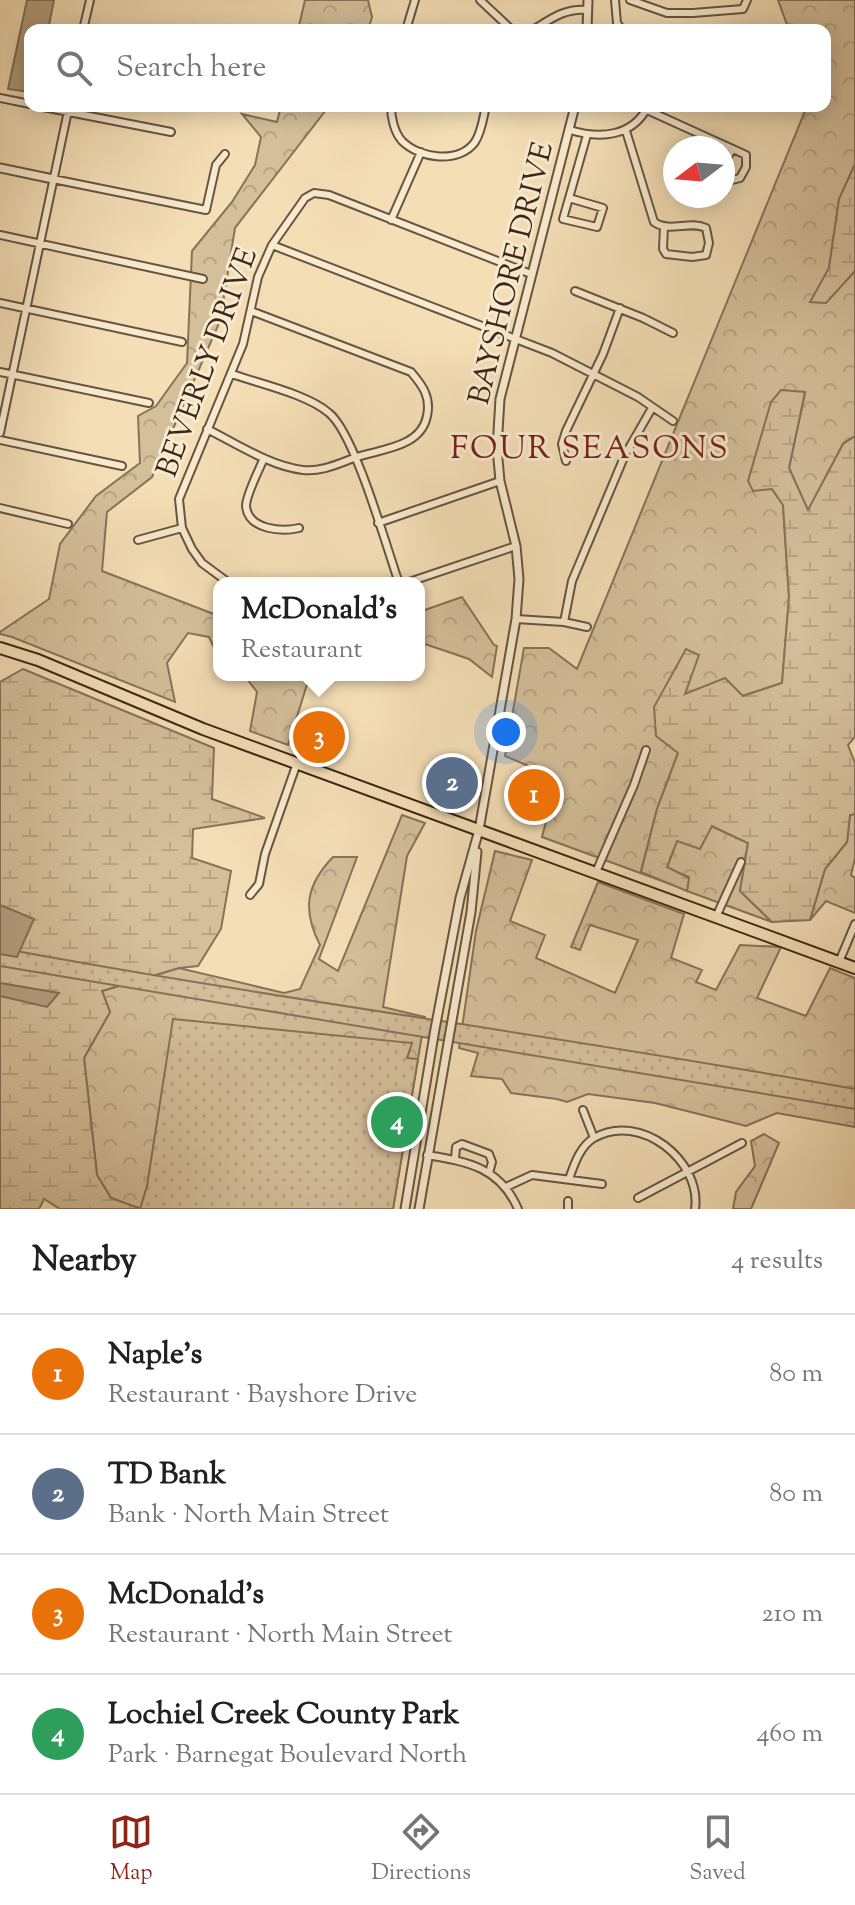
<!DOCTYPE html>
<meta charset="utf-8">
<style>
:root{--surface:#fff;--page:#f2f2f2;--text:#202124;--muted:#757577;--line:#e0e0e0;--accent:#8f2418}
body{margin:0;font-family:"Sorts Mill Goudy",serif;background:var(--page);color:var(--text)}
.compass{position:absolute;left:663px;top:136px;width:72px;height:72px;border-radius:50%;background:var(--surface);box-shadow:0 4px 20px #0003;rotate:254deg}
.you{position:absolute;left:506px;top:732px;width:28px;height:28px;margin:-20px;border:6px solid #fff;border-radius:50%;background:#1a73e8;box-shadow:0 0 0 12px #1a73e833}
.badge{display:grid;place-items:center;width:52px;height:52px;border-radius:50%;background:var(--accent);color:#fff;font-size:26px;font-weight:700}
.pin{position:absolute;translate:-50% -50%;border:4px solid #fff;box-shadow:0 2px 8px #0006}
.popup{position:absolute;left:213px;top:577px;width:212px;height:104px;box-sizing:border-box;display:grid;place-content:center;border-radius:16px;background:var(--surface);filter:drop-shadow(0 2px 6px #0005);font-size:26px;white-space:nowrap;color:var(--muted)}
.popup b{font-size:30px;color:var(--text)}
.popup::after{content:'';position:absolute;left:50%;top:100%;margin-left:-16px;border:16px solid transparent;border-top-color:var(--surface)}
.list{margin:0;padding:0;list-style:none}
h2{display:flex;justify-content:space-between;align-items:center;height:104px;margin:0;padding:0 32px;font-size:34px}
h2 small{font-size:26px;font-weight:400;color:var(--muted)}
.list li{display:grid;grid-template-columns:52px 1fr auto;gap:24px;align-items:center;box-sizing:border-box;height:120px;padding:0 32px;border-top:2px solid var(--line)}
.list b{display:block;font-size:30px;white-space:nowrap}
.list p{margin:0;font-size:26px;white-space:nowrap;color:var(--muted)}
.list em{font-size:26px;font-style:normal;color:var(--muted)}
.icon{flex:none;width:44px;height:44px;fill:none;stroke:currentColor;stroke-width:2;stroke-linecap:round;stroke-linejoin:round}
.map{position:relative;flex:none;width:855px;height:1209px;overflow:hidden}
.search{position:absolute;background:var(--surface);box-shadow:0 4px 20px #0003;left:24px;right:24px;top:24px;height:88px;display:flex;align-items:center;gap:20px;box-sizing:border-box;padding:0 28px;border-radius:16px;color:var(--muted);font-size:30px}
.sheet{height:584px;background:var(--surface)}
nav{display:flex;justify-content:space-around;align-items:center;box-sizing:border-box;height:112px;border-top:2px solid var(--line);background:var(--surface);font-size:22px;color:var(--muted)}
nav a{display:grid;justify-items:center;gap:4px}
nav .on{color:var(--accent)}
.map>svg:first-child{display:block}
.forest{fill:url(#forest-crowns);stroke:#877358;stroke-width:2}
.wetland{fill:url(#wetland-marsh);stroke:#877358;stroke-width:2}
.park{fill:url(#park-dots);stroke:#877358;stroke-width:2}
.water{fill:#b5a080;stroke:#847056;stroke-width:2}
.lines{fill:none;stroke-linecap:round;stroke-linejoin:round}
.minor-casing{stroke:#68553e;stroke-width:10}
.tertiary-casing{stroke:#68553e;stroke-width:11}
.trunk-casing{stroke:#3a2716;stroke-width:14}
.minor{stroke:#f8ead0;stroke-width:6}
.tertiary{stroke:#f8ead0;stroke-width:7}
.trunk{stroke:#f4deb6;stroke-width:10}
.labels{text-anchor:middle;stroke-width:6;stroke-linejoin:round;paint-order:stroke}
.street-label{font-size:30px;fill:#3a2716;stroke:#f8ead0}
.neighbourhood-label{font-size:32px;letter-spacing:2px;fill:#7a1f14;stroke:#f8ead0}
</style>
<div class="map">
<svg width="855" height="1209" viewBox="0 0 855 1209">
<defs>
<pattern id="forest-crowns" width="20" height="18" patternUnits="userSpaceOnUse" patternTransform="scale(2)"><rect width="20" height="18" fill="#d4bf9b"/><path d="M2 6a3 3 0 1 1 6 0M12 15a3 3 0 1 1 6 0" fill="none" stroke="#b7a485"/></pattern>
<pattern id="wetland-marsh" width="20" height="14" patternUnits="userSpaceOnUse" patternTransform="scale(2)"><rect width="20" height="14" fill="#d4bf9b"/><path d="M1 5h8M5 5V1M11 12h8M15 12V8" fill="none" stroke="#b7a485"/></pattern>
<pattern id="park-dots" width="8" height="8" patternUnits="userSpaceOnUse" patternTransform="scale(2)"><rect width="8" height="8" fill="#d4bf9b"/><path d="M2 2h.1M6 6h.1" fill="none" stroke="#b7a485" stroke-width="1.8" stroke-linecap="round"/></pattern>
</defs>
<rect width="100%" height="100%" fill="#f4deb6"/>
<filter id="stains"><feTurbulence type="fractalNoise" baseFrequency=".0025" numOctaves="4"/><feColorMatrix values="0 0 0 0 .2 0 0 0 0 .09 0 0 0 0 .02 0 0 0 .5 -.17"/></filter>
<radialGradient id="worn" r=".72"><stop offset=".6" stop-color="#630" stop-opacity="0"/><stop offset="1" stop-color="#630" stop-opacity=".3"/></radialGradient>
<path class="forest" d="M305 0H368L372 17 368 30H298Z
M778 0H855V164L839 200 829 268 811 302H826L855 271V436L843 444 808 511 789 468 805 393 781 390 772 489 783 505 789 597 782 683 742 696 684 695 686 649 678 753 657 809 641 871 673 885 542 837 557 778 505 756 524 648H549L577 669 807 106H825V30H789Z
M281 106H329L235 228 220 321 152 477 107 512 102 571 219 616V658L209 637 188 633 167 663 175 702 12 637 0 634V632L49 599 60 544 96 496 140 463 138 416 156 406 187 363 192 251 232 202 255 165 261 137 242 114 277 122Z
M462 597 494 645 497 646 492 677 469 659 419 642V612Z
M244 675H310L288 745 250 731 257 692Z
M855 814V858L851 875 855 878V913L826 901 810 920 825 869 847 842 850 815Z
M402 815 425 823 407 856 383 1007 425 1017 393 1209 407 1059 411 1043 177 1209H141L111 1198 97 1175 84 1058 110 1012 102 991 179 968 284 993 300 989 320 945C302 910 306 885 333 857H357L319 959 338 971Z
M711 826 748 843 740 891 772 922 687 891 689 877 667 868 677 841Z
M495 851 532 860 510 921 545 935 536 958 615 993 638 940 590 925 580 950 571 947 598 882 684 914 671 958 702 970 696 982 716 990 740 945 781 947 757 998 806 1016 830 968 855 978V1127L777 1113 746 1126 655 1103 588 1094 567 1102 557 1099 511 1093 502 1079 471 1076 478 1053 459 1048 460 1042 476 931Z
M764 1134 779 1143 751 1209H733L736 1192 755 1166 751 1141Z"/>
<path class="wetland" d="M855 164V271L826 303 810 302 829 268 839 199Z
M781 390 805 392 789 468 808 510 843 444 855 436V737L848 745 855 763V814L850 815 847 842 825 869 810 920 772 922 740 891 748 843 712 826 700 849 677 841 667 867 689 878 687 891 641 872 657 809 678 753 656 736 654 707 686 649 699 655 685 694 725 678 743 696 782 683 789 597 783 505 772 489 753 491 748 481 771 402Z
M23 669 214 748 212 799 265 818 193 829 192 858 231 871 221 929 198 966 179 968 102 991 110 1012 84 1058 97 1175 111 1198 141 1209H60L44 1199 39 1209H0V682Z"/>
<path class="park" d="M0 948C284 1001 571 1037 855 1089V1109C570 1060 285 1016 0 966Z
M173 1019 412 1043 407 1058 418 1059 393 1209H140L147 1186Z"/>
<path class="water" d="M27 0H54L48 30H30V92L8 89Z
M0 905 34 919 17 957 0 954Z
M0 983 59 993 47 1007 0 996Z"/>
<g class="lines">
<g class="minor-casing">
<path id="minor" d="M480 0 512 30
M615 0 617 23 622 30
M630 0 667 13H693L743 9 747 0
M83 30 90 0
M406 30 415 0
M533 30C552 18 565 8 588 10
M0 98 30 104
M38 106 171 132
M391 106C391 117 394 132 402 141 420 159 459 164 475 142 482 131 483 118 486 106
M647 110 746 155V167L740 178 732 180 723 175
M570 130C600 139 633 137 648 106
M626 131 654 222C669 233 690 220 706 228L709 243 706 255 692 257 666 254 663 249 664 226
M723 163 733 149
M53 179 206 210 216 165 225 154
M569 198 603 208 597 227 563 219 587 135
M391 220 421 152
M0 235 203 279
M272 245 552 353 638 397 673 421
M575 291 643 318 673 333
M0 303 182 342
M0 372 149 403
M232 374C260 384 307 394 329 413 355 434 386 546 399 583
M207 429C237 444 270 466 303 470 323 472 339 463 357 457 382 449 421 447 427 416 431 397 423 386 411 372L251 311
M0 433 69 106
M0 440 122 466
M264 458C259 470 246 495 246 506 248 530 282 532 299 528
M566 461 562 444 566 431 603 354 620 308
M0 508 68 524
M378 523 500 481
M138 540 182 528
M229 583 202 563 192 549 182 528 179 499 243 344 258 277 272 245 305 198 314 193 329 195 531 274
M406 583 516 546
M516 619 564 622 587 627
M564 622 572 581 625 455 652 408
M596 872 634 785 646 750
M250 895 259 884 265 854 297 763
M716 917 741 862
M839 962 855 924
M583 1110 594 1138
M427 1155C468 1162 500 1167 518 1209
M455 1159 456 1147 462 1144 489 1154 492 1162 489 1173
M569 1179C574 1165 580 1146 594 1138 640 1111 702 1161 695 1209
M506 1187 532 1175 602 1184
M638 1198 742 1143
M568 1209V1201"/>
</g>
<g class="tertiary-casing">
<path id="tertiary" d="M587 30 588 0
M0 168 53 179
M405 1209 435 1029 460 898 479 830 516 619 519 579 516 546 500 481 497 448 500 399 575 106
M419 1209 471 912 477 852"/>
</g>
<g class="trunk-casing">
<path id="trunk" d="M0 648 38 660 203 729 855 968"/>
</g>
<use href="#minor" class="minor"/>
<use href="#tertiary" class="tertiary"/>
<use href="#trunk" class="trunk"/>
</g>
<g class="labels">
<g class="street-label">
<text transform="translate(510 273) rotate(-76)" y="10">BAYSHORE DRIVE</text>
<text transform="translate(206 362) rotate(-70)" y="10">BEVERLY DRIVE</text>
</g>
<g class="neighbourhood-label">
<text x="590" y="458">FOUR SEASONS</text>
</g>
</g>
<rect width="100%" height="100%" filter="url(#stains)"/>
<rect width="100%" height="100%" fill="url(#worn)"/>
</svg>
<svg class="compass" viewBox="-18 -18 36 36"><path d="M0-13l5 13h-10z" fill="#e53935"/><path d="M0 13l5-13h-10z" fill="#757577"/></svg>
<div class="you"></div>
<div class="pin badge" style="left:534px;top:795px;background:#e8710a">1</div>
<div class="pin badge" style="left:452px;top:783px;background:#5c6f8a">2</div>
<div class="pin badge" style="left:319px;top:737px;background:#e8710a">3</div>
<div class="popup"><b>McDonald's</b>Restaurant</div>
<div class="pin badge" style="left:397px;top:1122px;background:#2e9e5b">4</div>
<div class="search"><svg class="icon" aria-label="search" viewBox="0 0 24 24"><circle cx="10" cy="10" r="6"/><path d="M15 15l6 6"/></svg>Search here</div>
</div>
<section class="sheet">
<h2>Nearby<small>4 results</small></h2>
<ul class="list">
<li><span class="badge" style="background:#e8710a">1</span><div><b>Naple's</b><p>Restaurant · Bayshore Drive</p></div><em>80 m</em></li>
<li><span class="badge" style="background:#5c6f8a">2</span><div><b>TD Bank</b><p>Bank · North Main Street</p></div><em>80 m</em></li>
<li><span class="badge" style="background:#e8710a">3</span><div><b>McDonald's</b><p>Restaurant · North Main Street</p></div><em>210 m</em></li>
<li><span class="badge" style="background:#2e9e5b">4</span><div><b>Lochiel Creek County Park</b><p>Park · Barnegat Boulevard North</p></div><em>460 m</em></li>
</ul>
</section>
<nav>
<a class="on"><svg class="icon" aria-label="map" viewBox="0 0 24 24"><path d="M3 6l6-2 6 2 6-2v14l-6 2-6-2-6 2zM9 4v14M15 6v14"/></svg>Map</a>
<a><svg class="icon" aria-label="directions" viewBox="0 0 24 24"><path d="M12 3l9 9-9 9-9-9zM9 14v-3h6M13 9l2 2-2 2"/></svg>Directions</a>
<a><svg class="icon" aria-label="saved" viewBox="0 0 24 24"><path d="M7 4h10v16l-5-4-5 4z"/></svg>Saved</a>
</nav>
